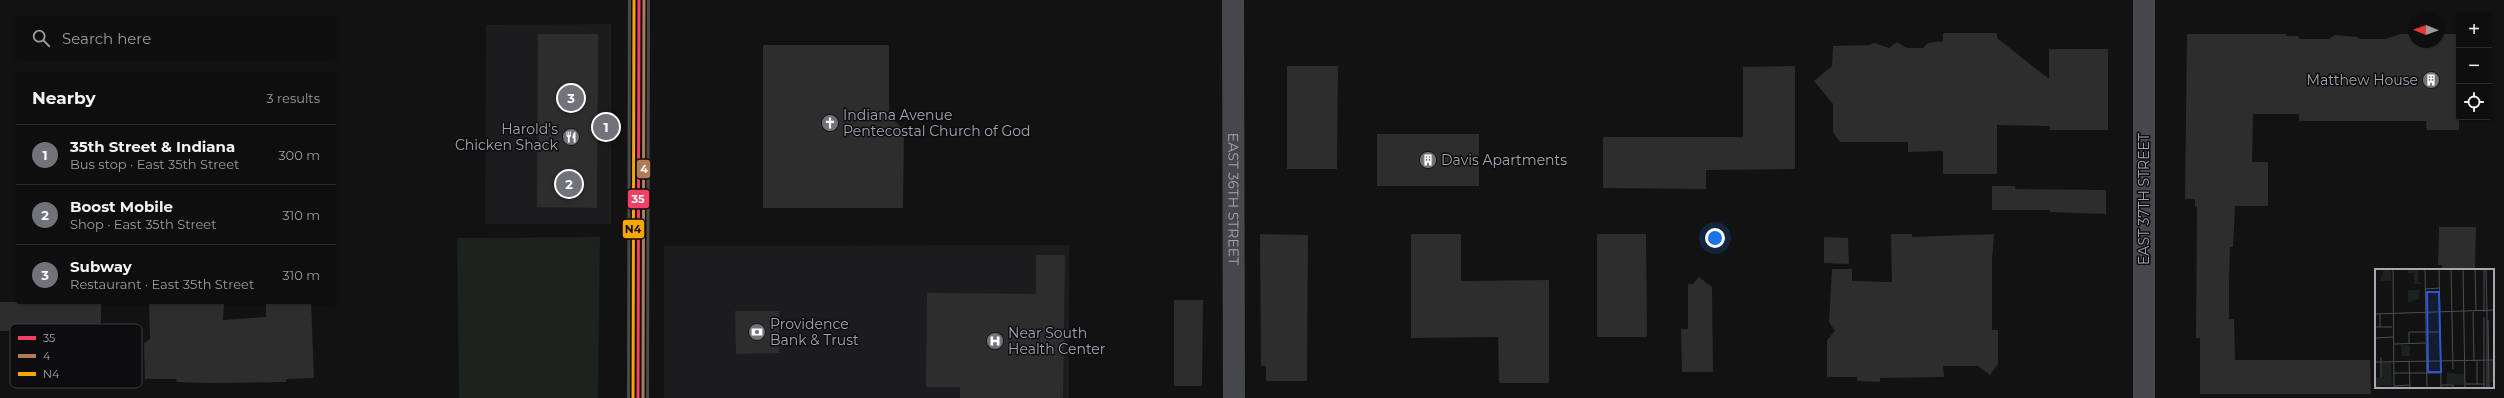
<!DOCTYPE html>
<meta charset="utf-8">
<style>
:root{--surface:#0e0e0e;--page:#1c1c1c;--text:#f1f3f6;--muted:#9b9c9e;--line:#2e2e2e;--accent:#71727a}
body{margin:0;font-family:Montserrat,sans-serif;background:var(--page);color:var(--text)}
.controls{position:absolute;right:12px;top:12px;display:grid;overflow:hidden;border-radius:4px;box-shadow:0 1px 3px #0004}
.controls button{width:36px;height:36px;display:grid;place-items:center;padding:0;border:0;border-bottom:1px solid var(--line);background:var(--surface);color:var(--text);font:20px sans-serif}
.compass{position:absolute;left:2408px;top:12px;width:36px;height:36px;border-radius:50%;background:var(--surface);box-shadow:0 1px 3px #0004;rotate:271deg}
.you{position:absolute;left:1715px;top:238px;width:14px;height:14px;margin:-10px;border:3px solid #fff;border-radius:50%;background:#1a73e8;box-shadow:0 0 0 6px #1a73e833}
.badge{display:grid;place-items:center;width:26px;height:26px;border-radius:50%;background:var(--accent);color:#fff;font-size:13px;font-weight:700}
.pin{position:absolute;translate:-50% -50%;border:2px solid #fff;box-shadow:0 1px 4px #0006}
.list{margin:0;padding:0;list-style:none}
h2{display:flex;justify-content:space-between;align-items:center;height:52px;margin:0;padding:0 16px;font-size:17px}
h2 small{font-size:13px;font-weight:400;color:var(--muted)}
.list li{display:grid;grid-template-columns:26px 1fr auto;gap:12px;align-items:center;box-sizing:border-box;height:60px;padding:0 16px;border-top:1px solid var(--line)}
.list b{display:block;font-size:15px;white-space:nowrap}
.list p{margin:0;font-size:13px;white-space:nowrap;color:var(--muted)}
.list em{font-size:13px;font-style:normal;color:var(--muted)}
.icon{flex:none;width:22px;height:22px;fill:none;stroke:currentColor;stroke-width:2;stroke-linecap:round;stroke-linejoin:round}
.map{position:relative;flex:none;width:2504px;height:398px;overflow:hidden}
.search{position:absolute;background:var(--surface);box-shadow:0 1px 3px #0004;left:16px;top:16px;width:320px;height:44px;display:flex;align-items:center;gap:10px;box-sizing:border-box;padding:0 14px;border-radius:4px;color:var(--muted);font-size:15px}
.panel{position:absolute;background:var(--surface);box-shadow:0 1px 3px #0004;left:16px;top:72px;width:320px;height:232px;border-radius:4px}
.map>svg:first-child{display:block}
.built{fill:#1c1c1e}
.green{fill:#1c221d}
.building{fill:#2d2d2e}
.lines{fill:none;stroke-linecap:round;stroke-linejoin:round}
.minor{stroke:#46474b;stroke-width:22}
.major{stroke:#49494c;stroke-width:22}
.bus-1-casing{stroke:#0d0c0e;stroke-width:6}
.bus-2-casing{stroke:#0d0c0e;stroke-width:6}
.bus-3-casing{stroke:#0d0c0e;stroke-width:6}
.bus-1{stroke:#f24062;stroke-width:3}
.bus-2{stroke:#b07c57;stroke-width:3}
.bus-3{stroke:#f7a600;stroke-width:3}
.labels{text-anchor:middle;stroke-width:3;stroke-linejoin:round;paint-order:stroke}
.poi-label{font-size:14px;fill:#a4a6b2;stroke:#0d0c0e;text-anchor:start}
.street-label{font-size:14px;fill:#a4a6b2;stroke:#0d0c0e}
.inset-road{fill:none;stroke:#4c4d52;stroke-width:1}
.view{fill:#2a57d4;fill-opacity:0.15;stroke:#2a57d4;stroke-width:2}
.inset-edge{fill:none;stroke:#a4a6b2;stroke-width:2}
.key{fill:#0d0c0e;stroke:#3a3a3f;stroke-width:1}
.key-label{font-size:11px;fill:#a4a6b2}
.line-badge{stroke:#0d0c0e;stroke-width:1.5}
.badge-label{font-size:11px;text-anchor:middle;font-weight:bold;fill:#fff}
.pale-badge-label{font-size:11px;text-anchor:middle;font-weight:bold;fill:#111}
</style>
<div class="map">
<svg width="2504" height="398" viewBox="0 0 2504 398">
<rect width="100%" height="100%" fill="#121212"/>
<path class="built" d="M611 24V224H485L486 25Z
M1069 245V398H664V246Z"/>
<path class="green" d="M600 237 598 398H459L457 238Z"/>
<path class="building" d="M1943 33H1997V38L2049 79V49H2108V130H2050V126L1997 125V174H1943V151L1908 152V142H1840L1833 132V104L1814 81 1832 66 1833 46 1869 45 1874 43 1889 48 1897 42 1907 48H1923L1928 43 1943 41Z
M538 34H598L597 208 537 207Z
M2187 34H2286V36H2298L2300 39H2329L2335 35 2357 37 2360 39H2385L2401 34H2414V42H2438V34H2459V130H2427L2426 121H2299V114H2253L2252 162H2268V206H2235L2233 247H2230L2229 283V319H2234L2235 360H2370L2371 394H2200V338H2196L2197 206 2195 207V199H2185Z
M763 45H889V115L904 130 903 208H763Z
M1287 66H1338L1337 169H1287Z
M1795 66V169L1706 170V189L1603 188V137H1743V67Z
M1377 134H1479V186H1377Z
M1992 186H2015V189L2106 190V214L2050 212V210H1992Z
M2439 227H2476L2475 270H2442V265H2438Z
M1260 234 1308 235 1307 381H1266V366H1261Z
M1411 234H1461V281L1549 280V383H1499L1498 337 1411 338Z
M1597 234H1646L1647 337H1597Z
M1891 234H1912V237L1994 234 1992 260V330H1998V364L1990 375 1978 366H1943L1944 377 1880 378V382L1857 381V377H1827V340L1835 331 1829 322 1832 269H1852V281L1892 282Z
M1824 237 1848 238 1849 264 1824 263Z
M1036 255H1065L1063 398H960V387H926L927 293 1036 294Z
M1699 277 1712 287 1713 372H1682L1681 329H1688V284H1693Z
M1174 300H1203L1202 386H1174Z
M0 302H101V331H54V345H25V331H0Z
M149 302H224L223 320 266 317V302H311L314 378 286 379V382L211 383 177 382 176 379H145L144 343 150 339Z
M735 311H779V353L736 354Z"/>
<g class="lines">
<g class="minor">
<path id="s1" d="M1233 0 1234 398"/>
<path d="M2144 398V0"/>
</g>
<path class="major" d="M638 398 639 0"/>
<g class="bus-1-casing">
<path id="bus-1" d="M638 398 639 0"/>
</g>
<g class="bus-2-casing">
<path id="bus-2" d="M643 398 644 0"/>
</g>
<g class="bus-3-casing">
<path id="bus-3" d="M633 398 634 0"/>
</g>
<use href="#bus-1" class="bus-1"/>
<use href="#bus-2" class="bus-2"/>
<use href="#bus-3" class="bus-3"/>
</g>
<defs>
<g id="building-disc" transform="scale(0.9)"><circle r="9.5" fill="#71727a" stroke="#0d0c0e"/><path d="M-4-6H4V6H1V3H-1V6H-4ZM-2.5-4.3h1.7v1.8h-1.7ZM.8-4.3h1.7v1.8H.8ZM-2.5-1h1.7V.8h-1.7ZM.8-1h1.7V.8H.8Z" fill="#fff"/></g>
<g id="church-disc" transform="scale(0.9)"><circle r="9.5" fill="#71727a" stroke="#0d0c0e"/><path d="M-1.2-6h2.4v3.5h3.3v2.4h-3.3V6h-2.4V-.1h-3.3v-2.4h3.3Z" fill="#fff"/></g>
<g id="restaurant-disc" transform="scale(0.9)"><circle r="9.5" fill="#71727a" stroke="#0d0c0e"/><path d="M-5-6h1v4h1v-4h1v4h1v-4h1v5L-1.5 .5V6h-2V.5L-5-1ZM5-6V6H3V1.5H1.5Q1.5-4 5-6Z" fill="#fff"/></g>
<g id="bank-disc" transform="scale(0.9)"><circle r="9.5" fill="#71727a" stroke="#0d0c0e"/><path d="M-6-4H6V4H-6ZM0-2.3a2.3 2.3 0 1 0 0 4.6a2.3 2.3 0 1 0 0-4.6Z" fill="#fff"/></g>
<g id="hospital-disc" transform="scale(0.9)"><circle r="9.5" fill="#71727a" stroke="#0d0c0e"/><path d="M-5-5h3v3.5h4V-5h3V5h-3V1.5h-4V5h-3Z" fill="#fff"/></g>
</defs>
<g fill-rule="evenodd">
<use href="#building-disc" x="2431" y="80"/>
<use href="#church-disc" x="830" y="123"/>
<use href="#restaurant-disc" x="571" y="137"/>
<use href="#building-disc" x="1428" y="160"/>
<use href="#bank-disc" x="757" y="332"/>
<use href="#hospital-disc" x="995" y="341"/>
</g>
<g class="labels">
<g class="poi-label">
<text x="2418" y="85" text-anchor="end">Matthew House</text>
<text x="843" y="120">Indiana Avenue<tspan x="843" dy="16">Pentecostal Church of God</tspan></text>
<text x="558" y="134" text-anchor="end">Harold's<tspan x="558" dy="16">Chicken Shack</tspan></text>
<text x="1441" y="165">Davis Apartments</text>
<text x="770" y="329">Providence<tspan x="770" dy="16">Bank &amp; Trust</tspan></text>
<text x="1008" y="338">Near South<tspan x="1008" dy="16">Health Center</tspan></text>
</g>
<g class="street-label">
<text dy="5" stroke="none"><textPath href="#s1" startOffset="199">EAST 36TH STREET</textPath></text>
<text transform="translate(2144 199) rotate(-90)" y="5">EAST 37TH STREET</text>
</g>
</g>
<g transform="translate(2375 269)">
<rect width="119" height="119" fill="#121212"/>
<path d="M9 0H16V12H5ZM33 0H44L43 12 48 15H39V4H33ZM33 21H45L44 30 33 34ZM26 76H35V87H27ZM115 92H119V113H115ZM16 93 17 117 6 116 5 119H0V108H7V94ZM72 104 89 105V116L72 115Z" fill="#1c221d"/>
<path class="inset-road" d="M18 0 19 119M50 0 52 119M64 0 66 119M76 0 78 100M88 0 90 119M100 0 101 42M109 0V43M111 0 112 42M50 20 65 19M98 43 99 91M0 45 119 41M5 45V58M109 48V119M113 51 114 119M0 58H17M0 69 18 68M34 74V63H65M19 75 51 74M6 88V108M102 91V115M34 92 35 119M0 93 119 91M19 104H66M90 115H110M66 116H78V119M19 117 35 116M112 119V42"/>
<path class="view" d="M52 23H64L66 103H53Z"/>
<rect width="119" height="119" class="inset-edge"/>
</g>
<rect x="10" y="324" width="132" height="64" rx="6" class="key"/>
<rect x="18" y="336" width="18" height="4" fill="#f24062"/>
<rect x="18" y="354" width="18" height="4" fill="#b07c57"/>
<rect x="18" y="372" width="18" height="4" fill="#f7a600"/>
<g class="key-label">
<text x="43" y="342">35</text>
<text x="43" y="360">4</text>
<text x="43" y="378">N4</text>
</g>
<g class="line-badge">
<rect x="636" y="159" width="15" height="20" rx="4" fill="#b07c57"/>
<rect x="627" y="189" width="23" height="20" rx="4" fill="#f24062"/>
<rect x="622" y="219" width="23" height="20" rx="4" fill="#f7a600"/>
</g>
<g class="badge-label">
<text x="644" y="173">4</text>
<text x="638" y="203">35</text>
</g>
<g class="pale-badge-label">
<text x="633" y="233">N4</text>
</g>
</svg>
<div class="controls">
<button>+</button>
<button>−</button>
<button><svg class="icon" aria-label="locate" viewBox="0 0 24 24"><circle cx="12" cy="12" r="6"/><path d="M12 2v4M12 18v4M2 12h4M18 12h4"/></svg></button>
</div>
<svg class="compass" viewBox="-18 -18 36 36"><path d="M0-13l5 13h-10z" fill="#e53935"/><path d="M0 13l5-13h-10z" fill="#9b9c9e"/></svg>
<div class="you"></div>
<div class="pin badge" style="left:606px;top:127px">1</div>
<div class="pin badge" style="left:569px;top:184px">2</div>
<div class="pin badge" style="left:571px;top:98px">3</div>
<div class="search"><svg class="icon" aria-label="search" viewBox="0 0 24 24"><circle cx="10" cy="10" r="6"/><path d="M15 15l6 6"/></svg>Search here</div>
<section class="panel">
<h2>Nearby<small>3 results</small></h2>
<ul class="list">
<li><span class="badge">1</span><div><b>35th Street &amp; Indiana</b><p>Bus stop · East 35th Street</p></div><em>300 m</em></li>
<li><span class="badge">2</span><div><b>Boost Mobile</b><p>Shop · East 35th Street</p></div><em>310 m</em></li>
<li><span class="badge">3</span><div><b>Subway</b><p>Restaurant · East 35th Street</p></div><em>310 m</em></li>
</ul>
</section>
</div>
